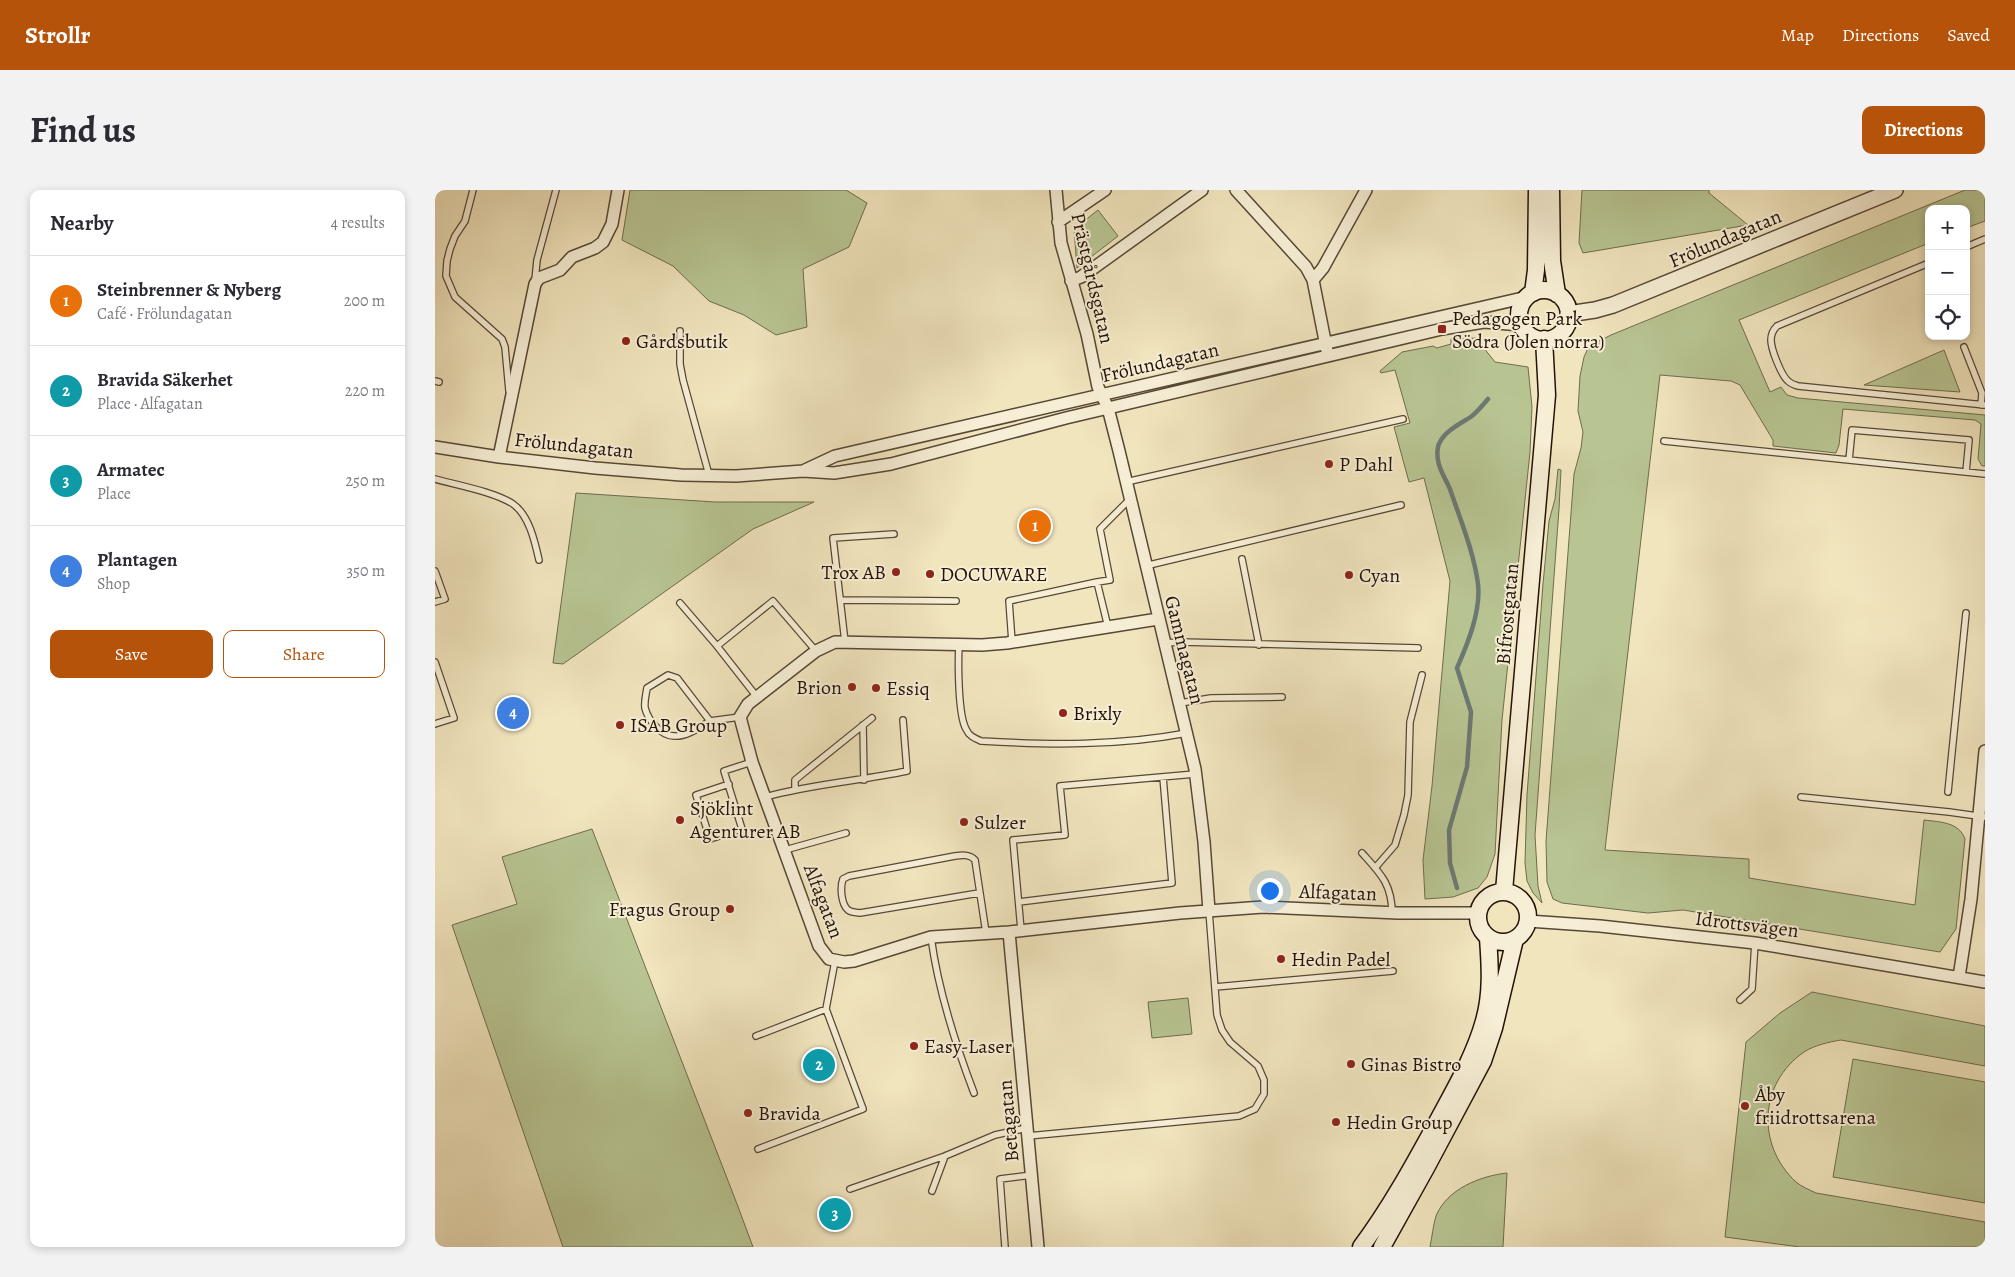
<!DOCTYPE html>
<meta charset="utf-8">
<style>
:root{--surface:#fff;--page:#f2f2f3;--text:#2b2b33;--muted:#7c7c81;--line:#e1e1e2;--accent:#b45309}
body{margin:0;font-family:Alegreya,serif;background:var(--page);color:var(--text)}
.controls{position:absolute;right:15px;top:15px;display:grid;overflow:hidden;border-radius:10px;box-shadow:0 2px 8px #0003}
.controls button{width:45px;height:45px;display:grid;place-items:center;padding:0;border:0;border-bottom:1px solid var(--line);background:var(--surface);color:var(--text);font:25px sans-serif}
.you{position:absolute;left:834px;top:700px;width:18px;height:18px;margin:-12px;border:4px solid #fff;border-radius:50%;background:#1a73e8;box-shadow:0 0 0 8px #1a73e833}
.badge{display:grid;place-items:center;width:32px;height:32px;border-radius:50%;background:var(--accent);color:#fff;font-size:16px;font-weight:700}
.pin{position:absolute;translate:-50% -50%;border:2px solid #fff;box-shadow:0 1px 5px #0006}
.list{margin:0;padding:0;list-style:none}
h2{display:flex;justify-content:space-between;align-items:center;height:65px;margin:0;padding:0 20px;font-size:21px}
h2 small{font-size:16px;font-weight:400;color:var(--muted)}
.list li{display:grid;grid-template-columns:32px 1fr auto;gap:15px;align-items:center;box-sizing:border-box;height:90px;padding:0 20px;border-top:1px solid var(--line)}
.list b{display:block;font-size:19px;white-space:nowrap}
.list p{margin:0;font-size:16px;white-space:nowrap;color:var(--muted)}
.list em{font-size:16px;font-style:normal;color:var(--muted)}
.actions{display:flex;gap:10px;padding:15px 20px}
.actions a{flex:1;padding:11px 0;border:1px solid var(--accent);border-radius:10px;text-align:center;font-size:18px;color:var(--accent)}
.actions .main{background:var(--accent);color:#fff}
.icon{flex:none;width:28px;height:28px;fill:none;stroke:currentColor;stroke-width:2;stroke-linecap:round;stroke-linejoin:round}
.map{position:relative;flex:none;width:1550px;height:1057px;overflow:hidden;border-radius:10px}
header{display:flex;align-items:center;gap:30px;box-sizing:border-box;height:70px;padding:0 25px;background:var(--accent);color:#fff}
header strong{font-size:24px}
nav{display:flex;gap:28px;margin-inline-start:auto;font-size:18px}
.intro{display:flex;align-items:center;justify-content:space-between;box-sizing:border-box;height:120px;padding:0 30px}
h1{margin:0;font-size:35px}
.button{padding:12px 22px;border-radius:10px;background:var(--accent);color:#fff;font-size:18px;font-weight:700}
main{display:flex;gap:30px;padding:0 30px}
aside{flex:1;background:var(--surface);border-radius:10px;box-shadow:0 2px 8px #0003}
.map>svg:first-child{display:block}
.green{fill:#b8c593;stroke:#6e6c4e}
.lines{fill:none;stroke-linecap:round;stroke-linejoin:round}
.stream{stroke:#6d7973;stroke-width:4.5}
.service-casing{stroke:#574836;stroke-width:8}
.minor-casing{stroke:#574836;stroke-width:14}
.tertiary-casing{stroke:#574836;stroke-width:18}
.secondary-casing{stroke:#241309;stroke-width:19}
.service{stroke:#f6eed5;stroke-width:5.5}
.minor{stroke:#f6eed5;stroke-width:11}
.tertiary{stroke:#f6eed5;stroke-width:15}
.secondary{stroke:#f6eed5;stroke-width:16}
.poi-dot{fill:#8f2418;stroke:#f6eed5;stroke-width:2}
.labels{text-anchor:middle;stroke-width:4;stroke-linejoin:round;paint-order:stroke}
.street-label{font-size:20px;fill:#241309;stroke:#f6eed5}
.poi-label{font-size:20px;fill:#241309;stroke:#f6eed5;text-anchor:start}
</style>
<header>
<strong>Strollr</strong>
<nav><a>Map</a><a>Directions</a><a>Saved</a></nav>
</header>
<div class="intro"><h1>Find us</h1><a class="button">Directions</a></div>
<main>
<aside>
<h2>Nearby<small>4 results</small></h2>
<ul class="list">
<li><span class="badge" style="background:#e8710a">1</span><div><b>Steinbrenner &amp; Nyberg</b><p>Café · Frölundagatan</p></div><em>200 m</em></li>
<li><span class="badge" style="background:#0f9aa8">2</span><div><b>Bravida Säkerhet</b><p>Place · Alfagatan</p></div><em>220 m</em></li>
<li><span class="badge" style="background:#0f9aa8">3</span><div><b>Armatec</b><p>Place</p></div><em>250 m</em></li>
<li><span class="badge" style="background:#3f7fe0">4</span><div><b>Plantagen</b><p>Shop</p></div><em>350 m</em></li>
</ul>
<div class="actions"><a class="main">Save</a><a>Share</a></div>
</aside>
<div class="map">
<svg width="1550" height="1057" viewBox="0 0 1550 1057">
<rect width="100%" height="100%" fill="#f1e5be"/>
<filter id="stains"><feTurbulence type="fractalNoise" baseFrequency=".004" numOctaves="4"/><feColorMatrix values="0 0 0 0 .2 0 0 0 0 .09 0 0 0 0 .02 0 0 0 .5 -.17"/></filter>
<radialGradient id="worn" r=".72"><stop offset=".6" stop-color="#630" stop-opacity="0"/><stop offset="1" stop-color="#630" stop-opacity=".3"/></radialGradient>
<path class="green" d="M195 0H411L432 13 414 57 368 79 372 137 341 145 309 125 274 111 238 76 187 50Z
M1147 0H1274V3L1313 35 1148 63 1144 53Z
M1530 0H1550V31L1531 38V19H1494V53L1304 130 1335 202 1346 197 1352 205 1363 208 1550 225V276H1547L1543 269 1546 234 1540 230 1408 219 1404 255 1401 263 1338 256V250L1305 195 1296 191 1225 185 1170 660 1314 669V688L1480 715 1489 630C1505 632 1524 632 1530 649L1521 739 1505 762 1248 720 1213 723 1127 713 1118 709 1112 692 1111 651 1139 284 1146 258 1148 242 1143 221 1145 186 1149 167 1154 156 1176 145Z
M663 20 683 46 642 78 639 39Z
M1041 148 1060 172 1093 177 1097 217 1095 262 1067 530 1060 664 1052 687 1043 698 1018 707 990 709 988 670 997 596 1015 391 989 288 974 292 959 237 975 233 960 180 946 183 945 181 967 162 998 156 1002 158 1016 154V149Z
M1509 160 1525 202 1429 195Z
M1123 279 1126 280 1124 319 1100 645 1103 696 1107 713 1098 703 1092 691 1090 673 1092 605 1108 394 1114 331 1120 309Z
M141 303 280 312H379L318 339 128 474 118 473Z
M157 639 302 1014 318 1057H128L17 735 82 714 67 667Z
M1377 802 1550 836V876L1406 850C1394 852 1380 855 1369 862 1324 893 1321 955 1361 992 1367 997 1375 1000 1381 1003L1550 1032V1057H1365L1290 1047 1311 852 1345 823Z
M753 808 757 844 717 848 713 812Z
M1418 869 1550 892V1013L1398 987Z
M1072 983 1068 1057H995C997 1047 998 1036 1001 1026 1012 999 1045 986 1072 983Z"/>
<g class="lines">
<path class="stream" d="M1022 698 1015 673 1014 640 1032 577 1036 522 1022 478C1033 453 1046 421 1043 394 1039 363 1026 331 1016 302 1013 292 1004 281 1003 270 1002 265 1002 256 1005 252 1011 240 1027 233 1037 226 1043 221 1048 215 1053 209"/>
<g class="service-casing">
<path id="service" d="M38 0 30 31 20 46 15 59 12 71 11 86 20 107 67 149 70 157 74 201
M1531 57 1550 49
M1494 73 1342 136C1338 140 1336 144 1336 150 1336 159 1346 185 1353 191 1356 194 1360 195 1363 196L1550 215
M100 90 102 70 121 0
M245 141V174L248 190 274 285
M1529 157 1547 203 1546 215
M0 191 4 192
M1229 251 1550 284
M1414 270 1417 240 1534 250 1531 282
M0 289C22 295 60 302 78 314 94 325 100 352 104 370
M691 292 968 229
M807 369 824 455
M710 376 966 315
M0 381 10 409 0 412
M662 392 675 390 665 339 695 309
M406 410 521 411
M245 413 282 456 338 411 381 461
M410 452 398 348 459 344
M577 452 574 411 662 392 673 437
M730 453 746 452 983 458
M524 455C523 473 523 525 531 539 534 546 539 548 546 551 615 555 683 556 752 543
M282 456 322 507
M0 472 19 528 0 534
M745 513 776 508 847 507
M275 531C265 537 252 547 239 546 226 546 213 530 210 518 209 511 211 505 212 498L233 485 242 488 275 531 305 527
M428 535 429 590
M294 594 261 605 275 649 307 639 289 581 317 572
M360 600V590L437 528
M1513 602 1531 423
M330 607C376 594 425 591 472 581L468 530
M1366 607 1514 622 1550 627
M350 660 411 643
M927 663C945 683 957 694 957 723
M940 678 960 655 969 625 973 605 975 532 987 485
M544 703 425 723C421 722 417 723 413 720 406 714 405 697 408 689L414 686 520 666C527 665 535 664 540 670L551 743
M584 712 737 693 728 587
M586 740 578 650 630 645 625 596 760 584
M496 747C503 800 520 853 539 903
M780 797 958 781
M1305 810 1317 799 1320 753
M321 846 391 819
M593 946 804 926 820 919 829 904V890L823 876 795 852 787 840 782 825 774 721
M323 959 428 919 391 819 400 771
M415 999 510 966 560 945 592 938
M497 1001 510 966
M570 1057 565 989 597 985"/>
</g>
<g class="minor-casing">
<path id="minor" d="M621 0 626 53 652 144 663 197 673 218 684 261 760 579 769 652 774 721
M801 0 871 77 878 90 892 161
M623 32 670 0
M878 90 888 78 931 0
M636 91 646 87 767 0
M0 257 64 267 160 278 246 285 301 286 368 281 399 283 456 274 631 228 1007 139 1049 132 1086 135
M64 267 100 94 104 88 125 80 137 67 160 58 168 52 177 34 183 0
M370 280 400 266 1092 107
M723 429 572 453 547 455 400 452 381 461 313 514 305 527 317 572 384 756 394 769 409 772 419 771 496 747 574 742 745 723 828 717 963 723H1043
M1093 731 1165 736 1320 753 1550 792
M574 742 603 1057
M1524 787 1536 709 1550 561"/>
</g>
<g class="tertiary-casing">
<path id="tertiary" d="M1133 124 1160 120 1178 115 1460 0"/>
</g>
<g class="secondary-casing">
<path id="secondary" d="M1116 0 1117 71 1122 104
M1084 125a25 25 0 1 1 50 0a25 25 0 1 1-50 0Z
M1098 103 1101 80 1102 0
M1069 701 1112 205 1109 149
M1043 727a25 25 0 1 1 50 0a25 25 0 1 1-50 0Z
M926 1057C955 1018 978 976 1001 934 1019 900 1039 867 1049 831 1057 803 1055 775 1053 748
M947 1057 991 978 1048 871 1059 838 1080 749"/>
</g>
<use href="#service" class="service"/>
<use href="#minor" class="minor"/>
<use href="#tertiary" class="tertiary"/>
<use href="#secondary" class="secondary"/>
</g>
<g class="poi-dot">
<rect x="1002" y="134" width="10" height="10" rx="2.5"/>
<circle cx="191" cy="151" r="5"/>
<circle cx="894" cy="274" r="5"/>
<circle cx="461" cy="382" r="5"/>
<circle cx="495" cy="384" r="5"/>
<circle cx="914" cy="385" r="5"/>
<circle cx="417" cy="497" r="5"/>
<circle cx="441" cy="498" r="5"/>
<circle cx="628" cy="523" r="5"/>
<circle cx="185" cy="535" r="5"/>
<circle cx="245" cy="630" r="5"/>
<circle cx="529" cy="632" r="5"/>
<circle cx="295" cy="719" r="5"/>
<circle cx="846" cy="769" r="5"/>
<circle cx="479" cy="856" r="5"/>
<circle cx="916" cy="874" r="5"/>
<circle cx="1310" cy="916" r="5"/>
<circle cx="313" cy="923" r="5"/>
<circle cx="901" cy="932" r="5"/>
</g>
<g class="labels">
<g class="street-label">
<text transform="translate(1290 48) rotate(-23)" y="7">Frölundagatan</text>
<text transform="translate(658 88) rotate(77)" y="7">Prästgårdsgatan</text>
<text transform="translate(725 172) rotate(-13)" y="7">Frölundagatan</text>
<text transform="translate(139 255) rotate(6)" y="7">Frölundagatan</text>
<text transform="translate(1072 424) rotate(-85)" y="7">Bifrostgatan</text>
<text transform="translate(750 460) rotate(76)" y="7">Gammagatan</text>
<text transform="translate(903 702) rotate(2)" y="7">Alfagatan</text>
<text transform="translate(389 711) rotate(69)" y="7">Alfagatan</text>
<text transform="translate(1312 734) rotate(7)" y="7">Idrottsvägen</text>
<text transform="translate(573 931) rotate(-95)" y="7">Betagatan</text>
</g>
<g class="poi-label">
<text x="1017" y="135">Pedagogen Park<tspan x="1017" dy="23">Södra (Jolen norra)</tspan></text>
<text x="201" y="158">Gårdsbutik</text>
<text x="904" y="281">P Dahl</text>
<text x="451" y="389" text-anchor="end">Trox AB</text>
<text x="505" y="391">DOCUWARE</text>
<text x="924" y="392">Cyan</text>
<text x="407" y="504" text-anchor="end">Brion</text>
<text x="451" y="505">Essiq</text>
<text x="638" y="530">Brixly</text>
<text x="195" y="542">ISAB Group</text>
<text x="255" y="625">Sjöklint<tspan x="255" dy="23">Agenturer AB</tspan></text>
<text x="539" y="639">Sulzer</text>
<text x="285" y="726" text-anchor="end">Fragus Group</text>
<text x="856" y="776">Hedin Padel</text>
<text x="489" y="863">Easy-Laser</text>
<text x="926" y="881">Ginas Bistro</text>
<text x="1320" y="911">Åby<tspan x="1320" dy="23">friidrottsarena</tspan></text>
<text x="323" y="930">Bravida</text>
<text x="911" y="939">Hedin Group</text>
</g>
</g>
<rect width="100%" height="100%" filter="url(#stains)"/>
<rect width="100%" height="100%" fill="url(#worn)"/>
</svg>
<div class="controls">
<button>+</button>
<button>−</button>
<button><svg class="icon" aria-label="locate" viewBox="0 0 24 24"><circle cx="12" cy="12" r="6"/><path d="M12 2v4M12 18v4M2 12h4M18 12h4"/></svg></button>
</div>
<div class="you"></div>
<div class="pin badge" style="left:600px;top:336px;background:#e8710a">1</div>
<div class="pin badge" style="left:384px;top:875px;background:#0f9aa8">2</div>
<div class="pin badge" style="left:400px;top:1024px;background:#0f9aa8">3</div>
<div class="pin badge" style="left:78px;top:523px;background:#3f7fe0">4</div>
</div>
</main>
